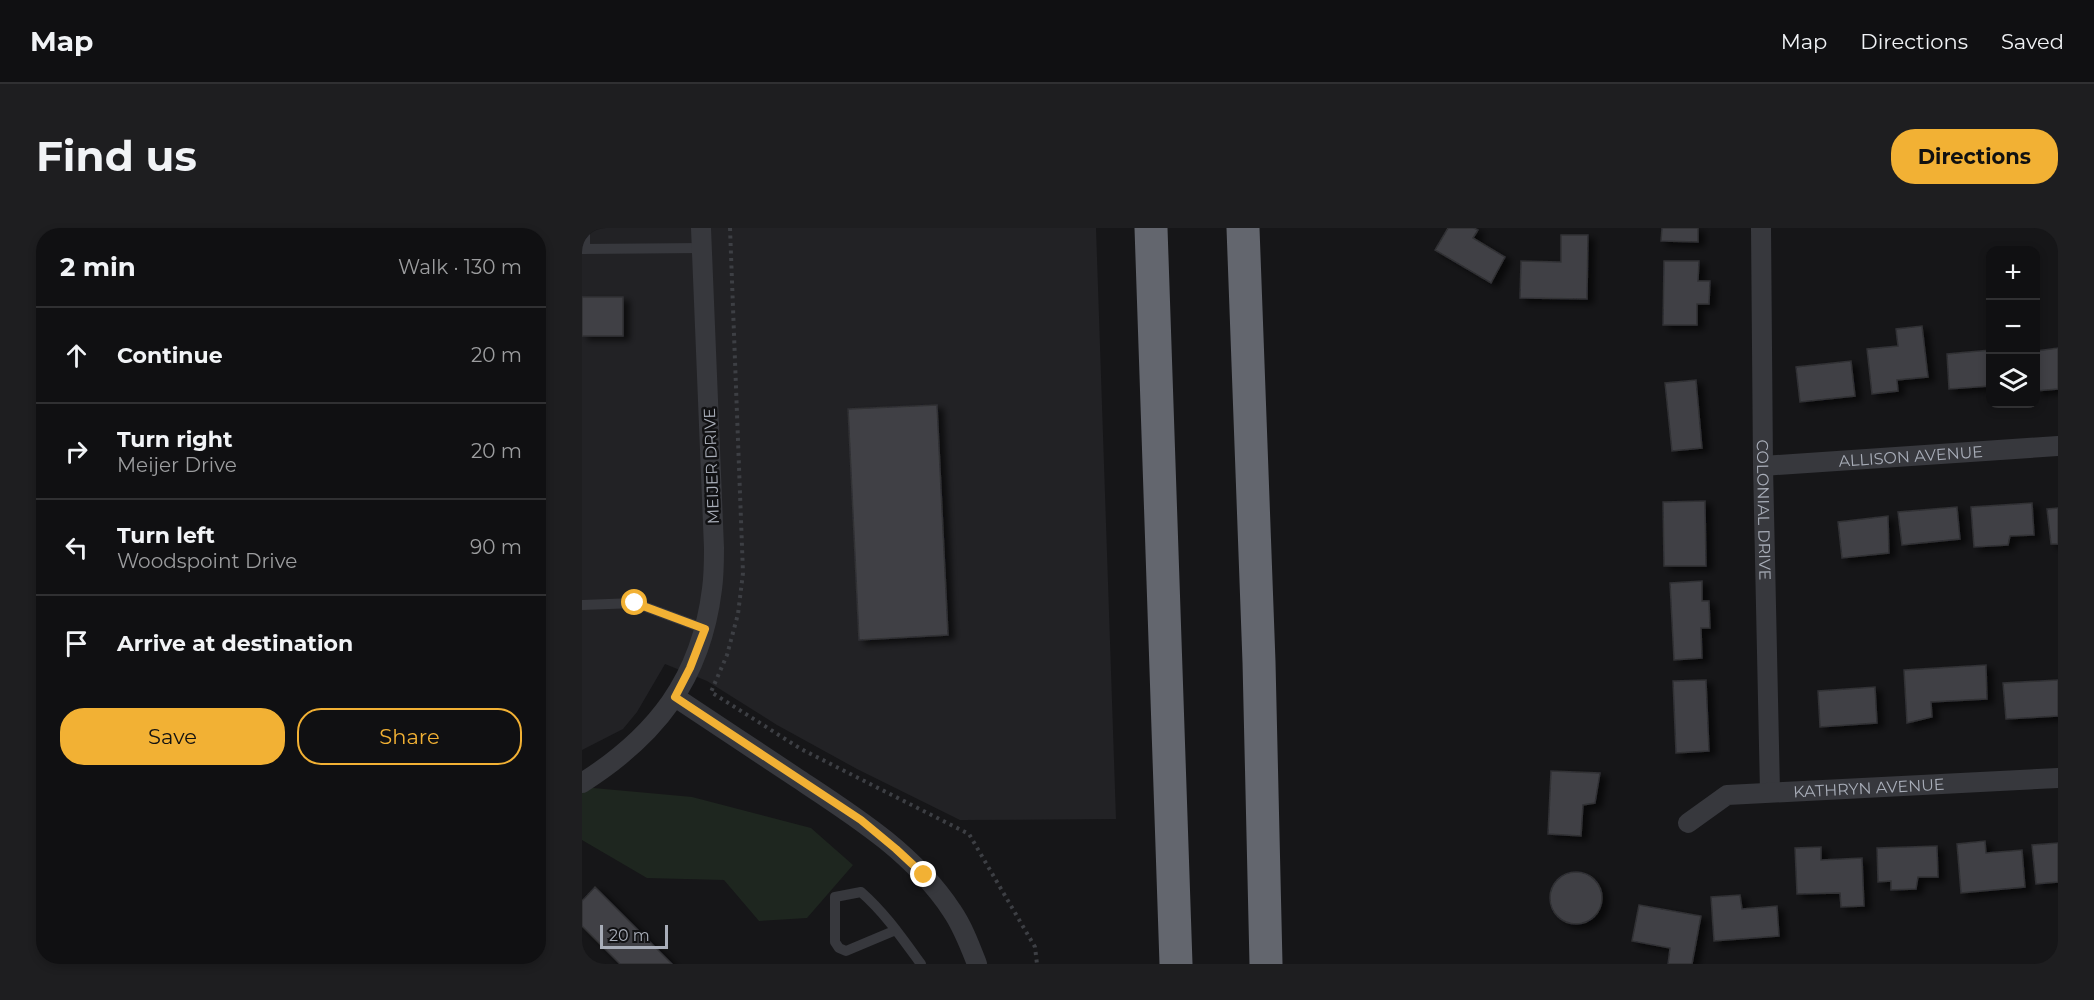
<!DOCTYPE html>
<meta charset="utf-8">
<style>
:root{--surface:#101012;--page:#1e1e20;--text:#f1f3f6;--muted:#9c9d9f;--line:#303032;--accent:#f2b134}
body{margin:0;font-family:Montserrat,sans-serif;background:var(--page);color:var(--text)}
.controls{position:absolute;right:18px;top:18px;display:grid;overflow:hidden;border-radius:12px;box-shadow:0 3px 9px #0003}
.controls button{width:54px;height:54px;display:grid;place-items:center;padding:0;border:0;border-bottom:2px solid var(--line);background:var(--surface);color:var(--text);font:30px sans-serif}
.scale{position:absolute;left:18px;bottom:15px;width:68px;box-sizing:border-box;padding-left:6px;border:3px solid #a8adb8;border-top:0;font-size:16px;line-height:21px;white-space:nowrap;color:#a8adb8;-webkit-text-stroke:4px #111113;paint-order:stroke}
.stop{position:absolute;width:18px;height:18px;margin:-14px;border:4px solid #f2b134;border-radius:50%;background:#fff}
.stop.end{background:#f2b134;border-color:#fff;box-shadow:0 2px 6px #0008}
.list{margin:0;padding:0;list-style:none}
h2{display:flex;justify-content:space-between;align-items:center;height:78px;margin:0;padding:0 24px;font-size:26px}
h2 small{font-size:20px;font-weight:400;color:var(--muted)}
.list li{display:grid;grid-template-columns:39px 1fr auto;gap:18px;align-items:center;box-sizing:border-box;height:96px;padding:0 24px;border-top:2px solid var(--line)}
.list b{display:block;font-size:22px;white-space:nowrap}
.list p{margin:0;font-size:20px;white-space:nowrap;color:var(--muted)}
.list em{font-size:20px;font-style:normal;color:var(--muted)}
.actions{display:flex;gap:12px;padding:18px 24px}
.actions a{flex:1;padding:14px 0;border:2px solid var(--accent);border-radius:24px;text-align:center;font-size:21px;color:var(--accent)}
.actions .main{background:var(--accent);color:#111}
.icon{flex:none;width:33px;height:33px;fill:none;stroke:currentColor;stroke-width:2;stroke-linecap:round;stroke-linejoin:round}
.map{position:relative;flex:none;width:1476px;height:736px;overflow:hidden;border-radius:24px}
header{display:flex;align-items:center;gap:36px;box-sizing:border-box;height:84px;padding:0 30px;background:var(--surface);border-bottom:2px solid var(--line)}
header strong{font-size:28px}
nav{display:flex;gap:33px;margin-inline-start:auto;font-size:21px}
.intro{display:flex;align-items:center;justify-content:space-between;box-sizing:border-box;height:144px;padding:0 36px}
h1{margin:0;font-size:42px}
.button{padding:15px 27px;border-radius:24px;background:var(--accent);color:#111;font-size:21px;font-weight:700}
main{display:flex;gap:36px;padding:0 36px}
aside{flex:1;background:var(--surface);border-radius:24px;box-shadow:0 3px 9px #0003}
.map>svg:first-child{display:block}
.built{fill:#222225}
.green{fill:#1e261f}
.building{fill:#404145;stroke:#303034;stroke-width:1.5;filter:url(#shadow)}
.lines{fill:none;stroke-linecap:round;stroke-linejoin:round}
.path{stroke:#3d3f44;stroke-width:4;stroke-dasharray:3 4.5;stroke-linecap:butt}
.lane{stroke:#37383d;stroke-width:10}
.street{stroke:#37383d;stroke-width:20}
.highway{stroke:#63666e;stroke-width:33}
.route{stroke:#f2b134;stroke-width:8}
.labels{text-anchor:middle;stroke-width:5;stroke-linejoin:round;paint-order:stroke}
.street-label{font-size:16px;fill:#a8adb8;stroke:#111113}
</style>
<header>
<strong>Map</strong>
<nav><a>Map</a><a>Directions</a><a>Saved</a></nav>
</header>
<div class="intro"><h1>Find us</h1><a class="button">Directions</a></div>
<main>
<aside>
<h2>2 min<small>Walk · 130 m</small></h2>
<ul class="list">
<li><svg class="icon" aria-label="ahead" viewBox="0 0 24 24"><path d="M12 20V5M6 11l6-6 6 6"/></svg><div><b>Continue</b></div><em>20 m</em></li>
<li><svg class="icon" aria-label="right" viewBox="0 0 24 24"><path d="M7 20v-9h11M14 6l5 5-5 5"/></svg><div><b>Turn right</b><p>Meijer Drive</p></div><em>20 m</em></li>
<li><svg class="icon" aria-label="left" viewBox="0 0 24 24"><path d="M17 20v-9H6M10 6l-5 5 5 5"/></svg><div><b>Turn left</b><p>Woodspoint Drive</p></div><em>90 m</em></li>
<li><svg class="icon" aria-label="arrive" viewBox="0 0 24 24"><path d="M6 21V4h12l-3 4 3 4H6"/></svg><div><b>Arrive at destination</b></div></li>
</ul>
<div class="actions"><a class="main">Save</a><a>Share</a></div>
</aside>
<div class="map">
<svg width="1476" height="736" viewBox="0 0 1476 736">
<defs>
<filter id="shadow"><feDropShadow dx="6" dy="4" stdDeviation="3" flood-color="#0009"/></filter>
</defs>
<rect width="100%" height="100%" fill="#161618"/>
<path class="built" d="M0 0H514L534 591 378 592 275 541 195 497 125 453 83 436 55 484 41 501 0 522Z"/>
<path class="green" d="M0 559 110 569 229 600 271 637 225 690 177 693 142 652 65 650 0 612Z"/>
<path class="building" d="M866 0H892L896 2 891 10 923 29 909 55 853 22Z
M1080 0H1116V14L1079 13Z
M979 7H1006L1005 71 938 70 939 33 979 34Z
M1082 33H1117L1116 53H1128L1127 76H1115V97H1081Z
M0 69H41V108H0Z
M1340 98 1346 149 1315 152 1316 163 1290 166 1285 121 1316 118 1314 101Z
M1476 120V161L1454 163V123Z
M1408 122V158L1367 161 1365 126Z
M1269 133 1273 168 1218 174 1214 139Z
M1114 152 1120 220 1090 223 1083 155Z
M355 177 366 407 277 412 266 181Z
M1123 273 1124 338H1082L1081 274Z
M1450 275 1452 307 1428 308 1426 317 1392 319 1389 279Z
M1375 279 1378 311 1320 317 1316 284Z
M1476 280V316H1469L1465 281Z
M1306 288 1307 325 1260 330 1256 294Z
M1120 353V373H1127L1128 400H1119L1120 430 1092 432 1088 355Z
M1404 437 1405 471 1349 474 1350 489 1325 495 1322 442Z
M1124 452 1127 523 1094 525 1091 453Z
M1476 452V488L1424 491 1421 455Z
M1293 459 1295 495 1238 499 1236 463Z
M969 543 1018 545 1013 575 1001 577 999 608 966 606Z
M1403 613 1404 625 1440 622 1443 659 1379 665 1375 616Z
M1476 615V654L1454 656 1450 617Z
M1355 618 1356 649H1336L1334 661 1309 662V653L1296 654 1295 620Z
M1239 619V632L1280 630 1282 678 1259 679 1258 665 1215 666 1213 620Z
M968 670a26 26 0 1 1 52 0a26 26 0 1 1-52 0Z
M13 659 90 736H38L0 698V673Z
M1158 667 1160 681 1195 678 1197 708 1132 713 1129 669Z
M1057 677 1119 688 1110 736H1086L1088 720 1050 713Z"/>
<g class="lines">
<path class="path" d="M148 0 161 345 156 386 145 427 129 464 219 521 387 606 453 719 455 736"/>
<path class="lane" d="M3 0V21
M0 21 120 20
M0 377 53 375 123 401
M314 702 264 723 257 720 253 714V669L279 664C303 685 320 710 339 736"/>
<g class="street">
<path id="s1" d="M1179 0 1181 238 1188 564"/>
<path id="s2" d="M1181 238 1476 218"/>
<path d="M93 469C134 496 174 523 215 550 271 587 332 625 370 683 381 699 388 718 395 736"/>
<path d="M0 555C74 508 119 451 130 361 132 347 132 333 132 320L119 0"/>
<path id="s3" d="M1106 595 1145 567 1476 550"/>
</g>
<path class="highway" d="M569 0 594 736
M661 0 677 434 684 736"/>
</g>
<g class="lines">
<path class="route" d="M53 375 123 401 108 440 93 469 279 592 314 621 342 647"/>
</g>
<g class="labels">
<g class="street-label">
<text dy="6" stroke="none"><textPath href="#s2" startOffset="148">ALLISON AVENUE</textPath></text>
<text transform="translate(129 238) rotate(-92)" y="6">MEIJER DRIVE</text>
<text dy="6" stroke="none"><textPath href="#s1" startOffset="282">COLONIAL DRIVE</textPath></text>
<text dy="6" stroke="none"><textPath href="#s3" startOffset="190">KATHRYN AVENUE</textPath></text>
</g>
</g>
</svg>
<div class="controls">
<button>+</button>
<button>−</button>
<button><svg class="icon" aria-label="layers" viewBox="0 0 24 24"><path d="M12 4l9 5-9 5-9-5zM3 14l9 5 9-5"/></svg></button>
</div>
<div class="scale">20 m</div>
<div class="stop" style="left:53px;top:375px"></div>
<div class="stop end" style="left:342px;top:647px"></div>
</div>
</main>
